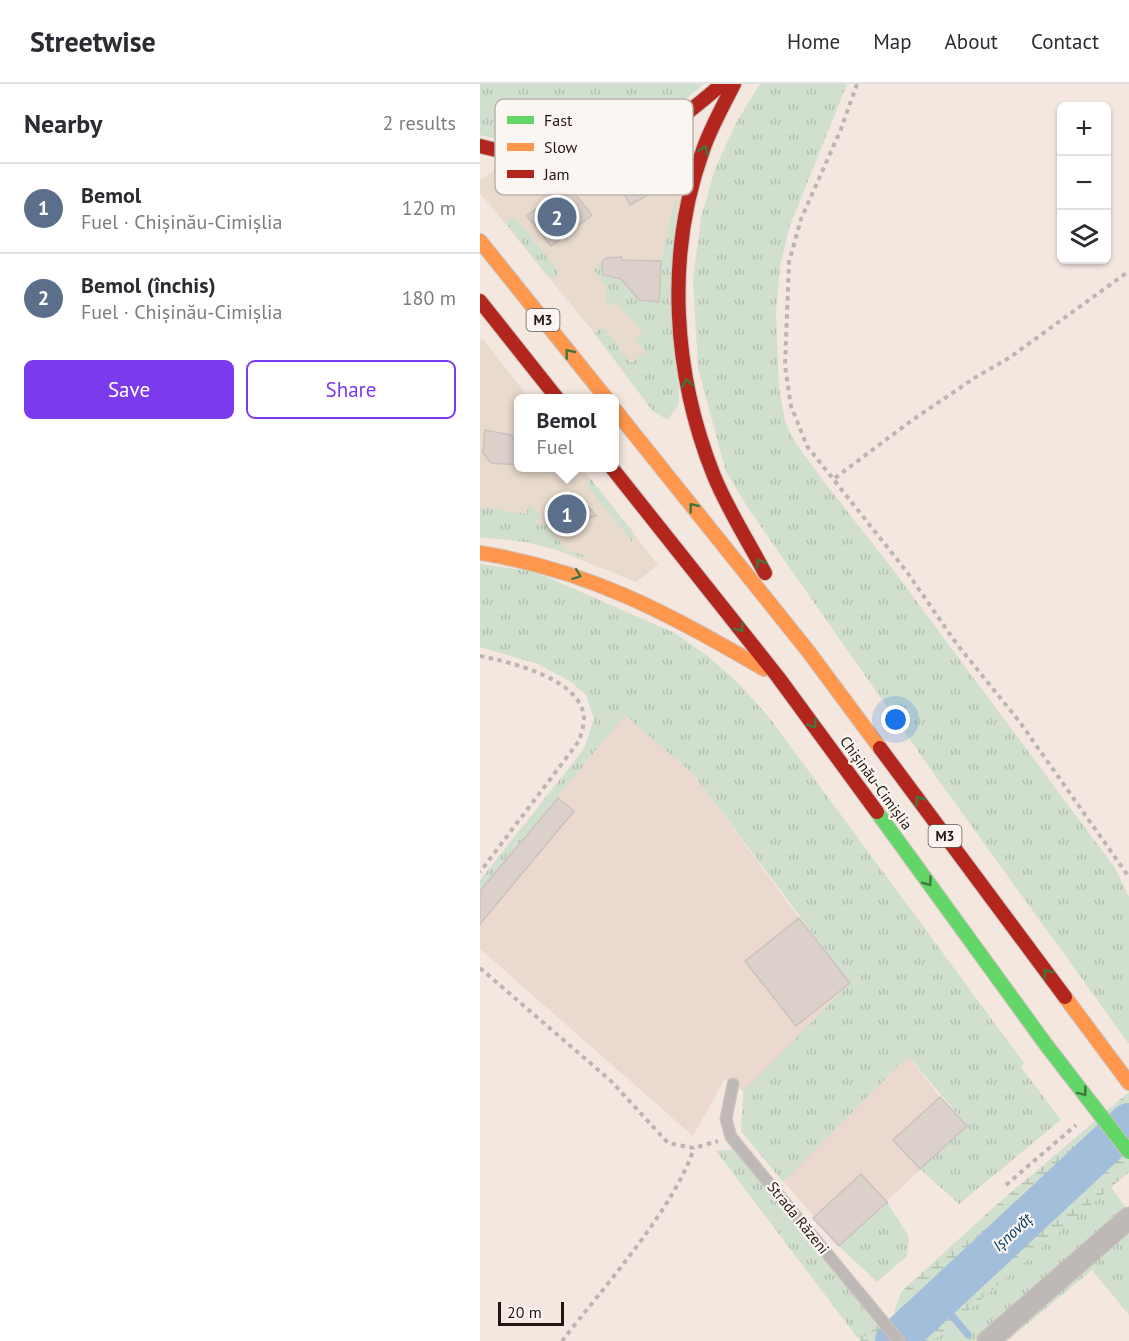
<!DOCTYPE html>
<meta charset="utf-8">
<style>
:root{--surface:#fff;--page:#f2f2f3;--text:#2b2b33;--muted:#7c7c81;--line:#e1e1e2;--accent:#7c3aed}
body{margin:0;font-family:"PT Sans",sans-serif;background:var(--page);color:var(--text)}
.controls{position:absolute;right:18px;top:18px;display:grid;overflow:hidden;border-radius:9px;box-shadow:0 2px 4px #0004}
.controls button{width:54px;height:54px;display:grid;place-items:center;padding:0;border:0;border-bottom:2px solid var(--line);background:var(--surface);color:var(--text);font:30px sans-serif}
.scale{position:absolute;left:18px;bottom:15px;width:66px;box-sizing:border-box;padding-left:6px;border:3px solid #211712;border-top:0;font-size:16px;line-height:21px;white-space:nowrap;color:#211712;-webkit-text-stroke:4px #fcf6f2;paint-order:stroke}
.you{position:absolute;left:416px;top:636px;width:21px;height:21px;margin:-15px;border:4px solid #fff;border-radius:50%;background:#1a73e8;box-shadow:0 0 0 9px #1a73e833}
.badge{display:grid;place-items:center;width:39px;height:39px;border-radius:50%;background:var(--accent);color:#fff;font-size:20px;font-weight:700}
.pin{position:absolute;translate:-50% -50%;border:3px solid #fff;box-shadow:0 2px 6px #0006}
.popup{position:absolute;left:34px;top:310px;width:105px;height:78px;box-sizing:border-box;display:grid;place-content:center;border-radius:9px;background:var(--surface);filter:drop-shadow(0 2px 4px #0005);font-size:20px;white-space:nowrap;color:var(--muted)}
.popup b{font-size:22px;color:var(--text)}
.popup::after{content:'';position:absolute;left:50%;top:100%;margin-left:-12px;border:12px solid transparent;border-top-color:var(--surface)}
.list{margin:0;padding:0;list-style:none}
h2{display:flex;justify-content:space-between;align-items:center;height:78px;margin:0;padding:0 24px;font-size:26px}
h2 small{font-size:20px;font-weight:400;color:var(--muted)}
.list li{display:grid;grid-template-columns:39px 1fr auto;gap:18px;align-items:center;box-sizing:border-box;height:90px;padding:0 24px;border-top:2px solid var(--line)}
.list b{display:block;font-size:22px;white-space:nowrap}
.list p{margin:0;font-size:20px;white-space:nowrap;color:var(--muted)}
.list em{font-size:20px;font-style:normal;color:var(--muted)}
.actions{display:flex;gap:12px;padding:18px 24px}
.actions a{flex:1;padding:14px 0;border:2px solid var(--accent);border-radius:9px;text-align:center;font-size:21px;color:var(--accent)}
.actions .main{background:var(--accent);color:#fff}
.icon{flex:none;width:33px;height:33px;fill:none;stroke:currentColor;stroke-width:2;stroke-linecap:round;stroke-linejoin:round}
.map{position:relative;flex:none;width:649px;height:1257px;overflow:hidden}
header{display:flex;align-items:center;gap:36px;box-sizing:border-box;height:84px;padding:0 30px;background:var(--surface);border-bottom:2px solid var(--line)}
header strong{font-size:28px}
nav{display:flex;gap:33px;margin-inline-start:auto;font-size:21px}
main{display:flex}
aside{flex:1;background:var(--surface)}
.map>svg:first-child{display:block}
.commercial{fill:#e8dacc}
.industrial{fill:#ebd8cf}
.grass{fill:url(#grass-tufts)}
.wetland{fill:url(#wetland-marsh)}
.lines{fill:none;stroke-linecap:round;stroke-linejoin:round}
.stream{stroke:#a2bedb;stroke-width:7}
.river{stroke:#a2bedb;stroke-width:40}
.building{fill:#dbd0ca;stroke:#ccc2bc;stroke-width:1.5}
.lane-casing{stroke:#ccc2bd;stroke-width:13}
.street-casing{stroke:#ccc2bd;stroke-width:23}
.fast-casing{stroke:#ccc2bd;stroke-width:16}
.slow-casing{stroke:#ccc2bd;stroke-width:16}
.jam-casing{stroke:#ccc2bd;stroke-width:16}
.path{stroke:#bcb5b3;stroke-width:4;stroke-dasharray:4.5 4.5;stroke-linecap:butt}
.lane{stroke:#beb8b6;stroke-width:10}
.street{stroke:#beb8b6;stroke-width:21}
.fast{stroke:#63d668;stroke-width:14}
.slow{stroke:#ff974d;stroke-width:14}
.jam{stroke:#b3261e;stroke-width:14}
.fast-bridge-casing{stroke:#ccc2bd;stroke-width:16;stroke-linecap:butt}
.fast-bridge{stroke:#63d668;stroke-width:14}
.oneway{stroke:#42763d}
.labels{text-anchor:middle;stroke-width:4.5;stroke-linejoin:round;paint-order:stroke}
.shield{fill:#fcf6f2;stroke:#635a55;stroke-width:1.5}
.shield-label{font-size:14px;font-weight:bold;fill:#211712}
.street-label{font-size:15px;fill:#211712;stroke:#fcf6f2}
.water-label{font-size:16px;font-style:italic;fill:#003761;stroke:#fcf6f2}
.key{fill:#fcf6f2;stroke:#bab3af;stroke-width:1.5}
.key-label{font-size:16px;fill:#211712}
</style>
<header>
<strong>Streetwise</strong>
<nav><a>Home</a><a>Map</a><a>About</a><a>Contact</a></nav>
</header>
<main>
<aside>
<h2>Nearby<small>2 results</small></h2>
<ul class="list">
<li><span class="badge" style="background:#5c6f8a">1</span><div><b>Bemol</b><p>Fuel · Chișinău-Cimișlia</p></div><em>120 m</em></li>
<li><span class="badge" style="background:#5c6f8a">2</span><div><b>Bemol (închis)</b><p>Fuel · Chișinău-Cimișlia</p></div><em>180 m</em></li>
</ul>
<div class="actions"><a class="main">Save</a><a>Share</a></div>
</aside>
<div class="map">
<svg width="649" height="1257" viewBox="0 0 649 1257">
<defs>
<pattern id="grass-tufts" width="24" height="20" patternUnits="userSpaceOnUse" patternTransform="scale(1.5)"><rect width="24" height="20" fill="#d1dfce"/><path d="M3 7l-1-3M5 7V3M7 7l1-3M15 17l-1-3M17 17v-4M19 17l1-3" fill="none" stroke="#b3bfb0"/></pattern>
<pattern id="wetland-marsh" width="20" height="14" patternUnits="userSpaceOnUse" patternTransform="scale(1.5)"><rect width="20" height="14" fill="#d1dfce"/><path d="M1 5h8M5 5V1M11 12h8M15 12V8" fill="none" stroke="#b3bfb0"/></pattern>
</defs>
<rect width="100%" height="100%" fill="#f4e7e0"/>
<path class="commercial" d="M204 59 209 66 189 334 186 335 172 326 115 250 0 109V96L17 84 62 93 106 94 143 86Z
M3 255 49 314H39V384H102L178 481 156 498 74 465 47 458 0 453V257Z"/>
<path class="industrial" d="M145 631 213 690 319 834 460 1013 487 1042 359 1162 261 1047 263 1007 245 995 213 1052 0 865V807Z"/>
<path class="grass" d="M0 0H224L175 40 118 63 72 67 0 51Z
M280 0H367L309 144 300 183 296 228 299 303 305 337 315 358 341 394 408 479 635 784 649 813V960L454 690 270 427 246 388 218 284 213 196 221 134 235 85 257 37Z
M181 68 178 84 141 105 135 95 98 99 65 98 62 93C114 94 133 91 181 68Z
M196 112 199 320 189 334 186 335 172 326 115 250 118 245H125L151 279 165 268 155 255 163 249 136 218 129 222 125 218 127 204 114 186 122 178 123 191 141 195 159 216 178 218 181 177Z
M35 133 78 186 77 193H68L27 140 29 134Z
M110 394 153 448 152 458 105 399Z
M47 421 53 423 61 434 56 436 61 442 65 439 86 466 105 471 106 474 47 458 0 453V423L47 430Z
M0 480 55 488 195 549 229 573 258 599 288 632 544 979 541 983 581 1036 479 1120 440 1085 487 1041 428 972 303 1098 261 1047 264 1007 370 899 213 690 145 631 0 807V796L104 665 114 635 106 611 91 598 58 580 0 563Z
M253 1065 397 1241 380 1257 236 1067Z
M631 1103 646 1124 494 1257H453Z
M407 1118 429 1153 427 1172 397 1198 359 1162Z
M649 1147V1231L612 1186 527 1257H520Z"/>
<path class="wetland" d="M649 1008V1088L453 1257H435L414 1228 421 1208 514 1123Z
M397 1241 410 1257H380Z"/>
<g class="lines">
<path class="stream" d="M459 1216 488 1251"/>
<path class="river" d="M415 1257 649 1039"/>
</g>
<path class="building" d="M178 84 187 100 150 121 141 105Z
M88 101 112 131 71 162 47 132Z
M142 173V176L181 177 179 218 159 216 141 195 123 191 122 178 126 174Z
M5 346 31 351 39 360V381L11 379 3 369Z
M99 411 116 432 86 440 68 419Z
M78 714 94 727 0 840V807Z
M319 834 370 899 316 942 265 877Z
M460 1013 487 1042 440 1085 413 1056Z
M381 1090 407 1118 359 1162 333 1134Z"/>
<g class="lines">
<g class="lane-casing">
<path id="lane" d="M253 1000 246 1035 251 1053 419 1257"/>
</g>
<g class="street-casing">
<path id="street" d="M508 1257 649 1134"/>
</g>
<g class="fast-casing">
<path id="fast" d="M397 728 567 962"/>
</g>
<g class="slow-casing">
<path id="slow" d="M0 157 126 314
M135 326 328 567 400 664
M0 469C110 486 189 530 284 585
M585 913 649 999"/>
</g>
<g class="jam-casing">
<path id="jam" d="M254 0C243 22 231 43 223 66 185 171 193 290 234 392 248 426 268 457 285 489
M0 62C113 91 156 75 242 0
M0 217 77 314
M132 384 298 593 397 728
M400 664 585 913"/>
</g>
<path class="path" d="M377 0 361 45 321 135 309 178 305 282 311 322 327 362 427 488 476 559 539 637 649 793
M355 394 431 337 496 293 529 274 649 187
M0 572C30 578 102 595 104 634 104 641 101 651 99 657L0 788
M0 884 131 997 188 1059 214 1064 238 1057
M526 1101 596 1041
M82 1257C123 1204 194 1125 214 1064"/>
<use href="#lane" class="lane"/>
<use href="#street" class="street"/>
<use href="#fast" class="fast"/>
<use href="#slow" class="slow"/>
<use href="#jam" class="jam"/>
<g class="fast-bridge-casing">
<path id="fast-bridge" d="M567 962 649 1068"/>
</g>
<use href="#fast-bridge" class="fast-bridge"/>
</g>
<defs><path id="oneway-chevron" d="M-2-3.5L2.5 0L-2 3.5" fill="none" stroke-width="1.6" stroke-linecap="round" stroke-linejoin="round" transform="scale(1.5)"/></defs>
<g class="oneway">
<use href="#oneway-chevron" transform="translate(224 66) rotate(-67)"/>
<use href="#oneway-chevron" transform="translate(89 269) rotate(-129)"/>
<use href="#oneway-chevron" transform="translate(207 299) rotate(-99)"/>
<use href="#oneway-chevron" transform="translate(213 423) rotate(-129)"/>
<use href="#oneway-chevron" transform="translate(280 479) rotate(-119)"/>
<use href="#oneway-chevron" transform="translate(97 491) rotate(21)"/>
<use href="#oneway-chevron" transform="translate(260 544) rotate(52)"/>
<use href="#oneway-chevron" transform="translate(333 640) rotate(54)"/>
<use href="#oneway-chevron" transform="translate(439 716) rotate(-127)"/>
<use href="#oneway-chevron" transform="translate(448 798) rotate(54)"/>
<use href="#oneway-chevron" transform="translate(567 889) rotate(-127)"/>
<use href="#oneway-chevron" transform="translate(603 1008) rotate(52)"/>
</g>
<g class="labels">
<g class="shield">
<rect x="46.5" y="225" width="33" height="22" rx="4.5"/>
<rect x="448.5" y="741" width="33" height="22" rx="4.5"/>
</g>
<g class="shield-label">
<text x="63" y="241">M3</text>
<text x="465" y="757">M3</text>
</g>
<g class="street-label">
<text transform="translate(396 699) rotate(54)" y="5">Chișinău-Cimișlia</text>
<text transform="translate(318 1134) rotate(51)" y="5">Strada Răzeni</text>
</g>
<g class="water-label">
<text transform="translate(532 1148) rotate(-43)" y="6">Ișnovăț</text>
</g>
</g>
<rect x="15" y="15" width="198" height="96" rx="9" class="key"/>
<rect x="27" y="32" width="27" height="8" fill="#63d668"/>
<rect x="27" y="59" width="27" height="8" fill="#ff974d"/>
<rect x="27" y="86" width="27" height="8" fill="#b3261e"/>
<g class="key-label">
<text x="64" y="42">Fast</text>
<text x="64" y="69">Slow</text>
<text x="64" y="96">Jam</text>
</g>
</svg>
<div class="controls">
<button>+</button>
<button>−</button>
<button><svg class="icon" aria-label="layers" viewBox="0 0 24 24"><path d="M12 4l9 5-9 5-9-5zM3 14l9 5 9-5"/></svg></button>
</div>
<div class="scale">20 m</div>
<div class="you"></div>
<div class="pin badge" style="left:87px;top:430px;background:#5c6f8a">1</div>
<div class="popup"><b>Bemol</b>Fuel</div>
<div class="pin badge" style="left:77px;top:133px;background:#5c6f8a">2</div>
</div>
</main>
